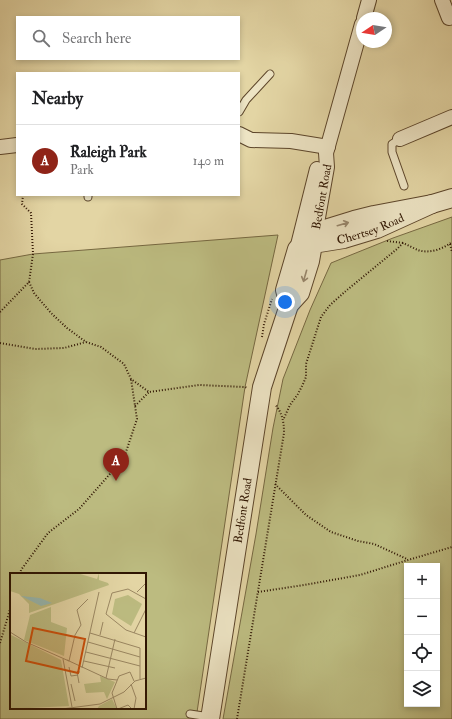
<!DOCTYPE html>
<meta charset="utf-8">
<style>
:root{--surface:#fff;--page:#f6f6f6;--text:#202124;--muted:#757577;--line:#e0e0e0;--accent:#8f2418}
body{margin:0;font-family:"IM FELL Double Pica",serif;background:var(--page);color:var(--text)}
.controls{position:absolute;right:12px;bottom:12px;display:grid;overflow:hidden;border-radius:0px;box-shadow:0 2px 6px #0003}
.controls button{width:36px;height:36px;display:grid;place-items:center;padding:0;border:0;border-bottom:1px solid var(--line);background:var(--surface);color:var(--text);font:20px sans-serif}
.compass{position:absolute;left:356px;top:12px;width:36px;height:36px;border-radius:50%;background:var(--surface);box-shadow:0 2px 6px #0003;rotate:258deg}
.you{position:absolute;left:285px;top:302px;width:14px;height:14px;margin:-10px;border:3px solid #fff;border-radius:50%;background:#1a73e8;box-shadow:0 0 0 6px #1a73e833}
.badge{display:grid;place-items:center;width:26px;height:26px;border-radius:50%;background:var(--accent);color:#fff;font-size:13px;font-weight:700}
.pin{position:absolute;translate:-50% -33px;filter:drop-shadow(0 1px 2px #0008)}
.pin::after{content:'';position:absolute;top:21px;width:14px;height:12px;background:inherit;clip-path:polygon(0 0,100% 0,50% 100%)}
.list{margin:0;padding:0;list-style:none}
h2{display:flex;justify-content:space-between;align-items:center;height:52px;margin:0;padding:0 16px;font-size:17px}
h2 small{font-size:13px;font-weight:400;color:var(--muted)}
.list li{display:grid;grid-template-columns:26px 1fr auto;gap:12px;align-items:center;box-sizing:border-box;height:72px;padding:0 16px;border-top:1px solid var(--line)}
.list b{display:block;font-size:15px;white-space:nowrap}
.list p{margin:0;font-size:13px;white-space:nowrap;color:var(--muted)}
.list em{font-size:13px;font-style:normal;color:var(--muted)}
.icon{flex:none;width:22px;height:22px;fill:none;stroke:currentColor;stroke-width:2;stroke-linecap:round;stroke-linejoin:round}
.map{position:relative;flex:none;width:452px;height:719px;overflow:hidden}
.search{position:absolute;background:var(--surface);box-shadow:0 2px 6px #0003;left:16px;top:16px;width:224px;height:44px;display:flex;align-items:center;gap:10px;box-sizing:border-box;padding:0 14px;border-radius:0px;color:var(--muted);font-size:15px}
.panel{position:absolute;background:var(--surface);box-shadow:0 2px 6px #0003;left:16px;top:72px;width:224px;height:124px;border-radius:0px}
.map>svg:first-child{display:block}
.green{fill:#bcbb80;stroke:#766841;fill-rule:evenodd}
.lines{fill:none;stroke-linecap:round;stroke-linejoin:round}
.service-casing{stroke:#5c452a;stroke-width:9}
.minor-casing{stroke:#5c452a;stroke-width:16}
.tertiary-casing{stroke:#5c452a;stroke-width:20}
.path{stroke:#2f1502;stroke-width:2;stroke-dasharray:1 2;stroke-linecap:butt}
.service{stroke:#ede4c4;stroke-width:7}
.minor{stroke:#ede4c4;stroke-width:14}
.tertiary{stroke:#ede4c4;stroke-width:18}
.oneway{stroke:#98876d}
.labels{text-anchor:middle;stroke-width:4;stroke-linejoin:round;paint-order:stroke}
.street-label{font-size:12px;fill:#2f1502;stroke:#ede4c4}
.inset-road{fill:none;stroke:#9b8863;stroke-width:1}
.view{fill:#cc4f0a;fill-opacity:0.15;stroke:#cc4f0a;stroke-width:2}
.inset-edge{fill:none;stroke:#2f1502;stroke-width:2}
</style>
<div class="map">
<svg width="452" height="719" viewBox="0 0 452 719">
<rect width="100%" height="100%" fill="#e3d5a4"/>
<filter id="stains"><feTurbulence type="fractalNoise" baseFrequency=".005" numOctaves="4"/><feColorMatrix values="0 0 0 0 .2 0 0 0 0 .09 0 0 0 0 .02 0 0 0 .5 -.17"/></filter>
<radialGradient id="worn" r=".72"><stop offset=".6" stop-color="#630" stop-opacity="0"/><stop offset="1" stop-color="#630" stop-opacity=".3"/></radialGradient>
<path class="green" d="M452 217V719H223L256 534 273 428 283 379 310 310 331 263 393 238ZM407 566H437V704H407Z
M278 235 245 387 196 719H0V260L33 254ZM11 574H145V708H11Z"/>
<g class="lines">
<g class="service-casing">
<path id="service" d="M239 112 246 100 270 74
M400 139 392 144V152L404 186
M88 195V197
M190 714 210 717"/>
</g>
<g class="minor-casing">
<g id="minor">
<path d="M442 0 449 18 452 17"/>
<path d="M364 18 369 0"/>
<path d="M239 134 251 140 291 141 328 147"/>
<path d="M400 139 452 117"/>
<path d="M0 147 17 145"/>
<path id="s1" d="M314 240 327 167 326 153 362 24"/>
<path d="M297 249 317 169"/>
</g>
</g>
<g class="tertiary-casing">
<g id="tertiary">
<path d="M289 305 285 290 297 249 308 238 315 232 354 220 374 215 432 204 452 198"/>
<path id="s2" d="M210 719 262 387 289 305 300 293 310 261 313 244 344 239 377 229 432 204"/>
</g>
</g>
<path class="path" d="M387 241 403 243
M450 244 452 252
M29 282 34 293 51 313 67 328 86 342 101 347 124 364 131 379 149 392 199 385 245 387 247 388
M0 312 29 282 33 254 31 213 22 204 23 195
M262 337 264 324 272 299
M0 343 35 349 64 348 86 342
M135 406 149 392
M284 418 290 405 298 394 303 384 306 377V364L321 317 330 305 347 290 397 249 403 243C408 245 413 248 418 250 429 254 443 249 452 242
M275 484 306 515 331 532 358 541 374 544 407 559
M20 574 21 570 48 533 79 509 124 458 137 419 131 379
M258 592 304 585 360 575 408 560 452 547
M0 643 11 606
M237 719 284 433C284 421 282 413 275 404"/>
<use href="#service" class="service"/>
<use href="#minor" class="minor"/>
<use href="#tertiary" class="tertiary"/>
</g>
<defs><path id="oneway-shaft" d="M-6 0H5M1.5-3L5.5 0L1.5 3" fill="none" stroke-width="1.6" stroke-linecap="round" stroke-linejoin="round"/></defs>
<g class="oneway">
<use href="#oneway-shaft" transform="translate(343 224) rotate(-16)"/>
<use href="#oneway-shaft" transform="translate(305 276) rotate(106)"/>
</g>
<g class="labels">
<g class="street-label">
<text dy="4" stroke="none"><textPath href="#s1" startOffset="44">Bedfont Road</textPath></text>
<text dy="4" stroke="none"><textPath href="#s2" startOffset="549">Chertsey Road</textPath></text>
<text dy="4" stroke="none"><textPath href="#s2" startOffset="211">Bedfont Road</textPath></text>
</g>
</g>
<g transform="translate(10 573)">
<rect width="136" height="136" fill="#e3d5a4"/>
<path d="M0 0H67L87 6 89 0V7L98 10 99 12 19 40V31L9 21 0 18ZM118 22 132 31 121 53 102 41 105 26ZM41 34V49L57 55 54 83 14 67 20 42ZM1 62 51 87 59 133 0 136ZM90 103 105 109 97 126 94 119 76 120 74 111 91 109ZM102 126 107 136H87L89 133Z" fill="#bcbb80"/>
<path d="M11 23 30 25 42 30 31 33Z" fill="#97b7af"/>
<path class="inset-road" d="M127 19 136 10M136 26 118 16 102 20 96 41 116 57 136 64M67 37 78 26M0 59 16 69 59 88M80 60 130 75V106M124 60 136 36M90 62 93 49M78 69 130 84M76 79 130 93M53 86 62 134M57 87 98 106 107 107M59 88 65 62 71 52 67 37M74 88 105 95M59 94 61 103 68 102M72 95 89 19M96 105 105 66M69 110 67 99H70M61 111 65 128M121 111 126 125 124 136M52 136 90 131 114 119 125 108 136 105M107 136 102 120 109 103 120 99 124 108M108 136 118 132 122 136"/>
<path class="view" d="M23 55 75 66 68 100 16 88Z"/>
<rect width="136" height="136" class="inset-edge"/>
</g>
<rect width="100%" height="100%" filter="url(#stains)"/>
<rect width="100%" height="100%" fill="url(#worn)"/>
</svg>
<div class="controls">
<button>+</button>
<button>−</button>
<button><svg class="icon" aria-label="locate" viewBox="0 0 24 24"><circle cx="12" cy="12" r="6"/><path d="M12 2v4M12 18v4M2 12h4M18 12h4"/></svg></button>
<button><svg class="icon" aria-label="layers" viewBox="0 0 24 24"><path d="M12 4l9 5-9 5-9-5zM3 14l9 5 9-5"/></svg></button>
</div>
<svg class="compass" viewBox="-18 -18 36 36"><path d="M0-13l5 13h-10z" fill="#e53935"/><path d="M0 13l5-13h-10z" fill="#757577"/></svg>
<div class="you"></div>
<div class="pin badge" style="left:116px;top:481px">A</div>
<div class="search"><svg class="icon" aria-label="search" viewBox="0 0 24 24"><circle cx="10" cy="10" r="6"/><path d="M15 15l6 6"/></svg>Search here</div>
<section class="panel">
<h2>Nearby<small></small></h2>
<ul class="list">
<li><span class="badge">A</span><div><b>Raleigh Park</b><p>Park</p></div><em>140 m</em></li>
</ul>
</section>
</div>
